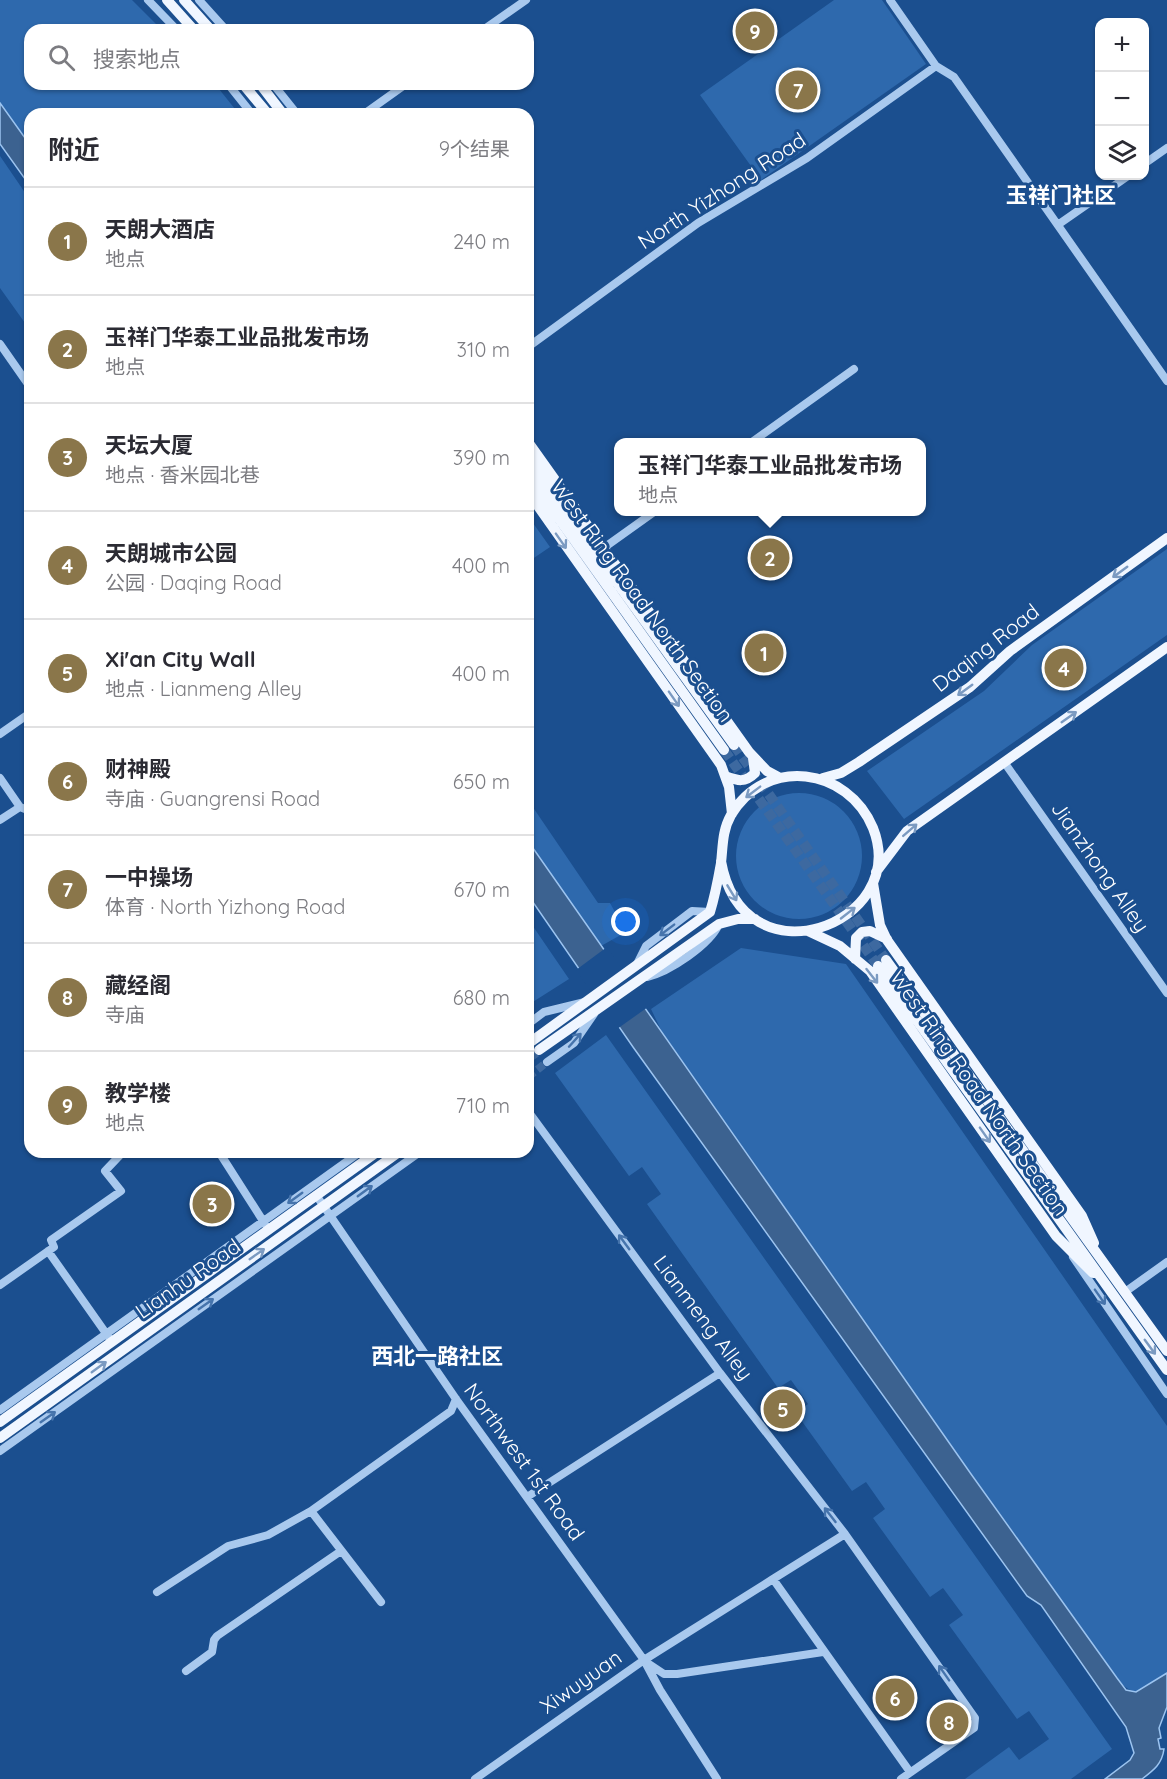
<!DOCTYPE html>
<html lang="zh">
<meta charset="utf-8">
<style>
:root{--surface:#fff;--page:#f7f7f7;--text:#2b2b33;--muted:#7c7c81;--line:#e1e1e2;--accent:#8a764a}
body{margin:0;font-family:Quicksand,"Noto Sans SC",sans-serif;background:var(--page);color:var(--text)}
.controls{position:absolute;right:18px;top:18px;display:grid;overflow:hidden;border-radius:12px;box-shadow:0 2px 4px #0004}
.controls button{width:54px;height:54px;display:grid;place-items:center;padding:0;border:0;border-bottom:2px solid var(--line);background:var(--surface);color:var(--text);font:30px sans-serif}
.you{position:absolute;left:626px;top:922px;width:21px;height:21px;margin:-15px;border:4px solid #fff;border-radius:50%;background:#1a73e8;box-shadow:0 0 0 9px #1a73e833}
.badge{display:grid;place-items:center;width:39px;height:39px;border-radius:50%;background:var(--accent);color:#fff;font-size:20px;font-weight:700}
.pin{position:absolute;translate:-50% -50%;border:3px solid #fff;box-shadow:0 2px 6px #0006}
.popup{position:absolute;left:614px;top:438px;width:312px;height:78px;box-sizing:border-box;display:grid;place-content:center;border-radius:12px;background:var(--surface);filter:drop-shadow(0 2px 4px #0005);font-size:20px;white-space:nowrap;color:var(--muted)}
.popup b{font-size:22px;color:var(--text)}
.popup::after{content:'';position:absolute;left:50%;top:100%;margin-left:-12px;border:12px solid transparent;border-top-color:var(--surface)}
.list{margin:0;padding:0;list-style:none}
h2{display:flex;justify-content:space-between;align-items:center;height:78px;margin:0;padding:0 24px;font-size:26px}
h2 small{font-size:20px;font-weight:400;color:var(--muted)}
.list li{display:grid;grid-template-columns:39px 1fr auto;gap:18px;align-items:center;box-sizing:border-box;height:108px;padding:0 24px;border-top:2px solid var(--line)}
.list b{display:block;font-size:22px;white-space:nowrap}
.list p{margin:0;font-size:20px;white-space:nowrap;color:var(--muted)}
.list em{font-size:20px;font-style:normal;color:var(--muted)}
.icon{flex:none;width:33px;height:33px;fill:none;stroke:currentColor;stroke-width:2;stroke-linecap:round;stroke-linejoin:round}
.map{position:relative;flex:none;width:1167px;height:1779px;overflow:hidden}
.search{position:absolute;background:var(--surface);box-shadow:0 2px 4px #0004;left:24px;top:24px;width:510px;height:66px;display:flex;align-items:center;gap:15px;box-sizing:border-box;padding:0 21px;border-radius:18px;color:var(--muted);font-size:22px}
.panel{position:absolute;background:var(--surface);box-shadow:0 2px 4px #0004;left:24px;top:108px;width:510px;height:1050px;border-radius:18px}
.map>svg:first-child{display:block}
.green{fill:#2e69ad}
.water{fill:#3c6290;stroke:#9cc4f0;stroke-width:1.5}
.pier{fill:#1b4f8f}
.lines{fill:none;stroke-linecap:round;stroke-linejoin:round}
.minor-tunnel{stroke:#3d69a0;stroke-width:8;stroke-dasharray:8 4;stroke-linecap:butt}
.major-tunnel{stroke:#3d69a0;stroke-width:10;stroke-dasharray:10 5;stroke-linecap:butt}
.minor{stroke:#a9c9ee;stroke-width:8}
.major{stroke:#f0f6ff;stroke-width:10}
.oneway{stroke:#7b9ac1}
.oneway2{stroke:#4674ac}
.labels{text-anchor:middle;stroke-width:6;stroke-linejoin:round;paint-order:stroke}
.street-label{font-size:21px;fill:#fff;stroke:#1b4f8f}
.neighbourhood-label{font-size:22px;font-weight:bold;fill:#fff;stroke:#1b4f8f}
</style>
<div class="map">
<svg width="1167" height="1779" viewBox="0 0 1167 1779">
<rect width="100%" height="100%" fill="#1b4f8f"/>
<path class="green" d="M0 0H132L162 30H30V84H215L239 114H30V149L0 109Z
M834 0H882L926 64 761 180 700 95Z
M0 156 30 200V330L0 288Z
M528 516 550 547 528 562Z
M1167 549V635L904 819 867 771 984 691 1032 645Z
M736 856a63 63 0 1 1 126 0a63 63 0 1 1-126 0Z
M528 800 598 903H610L626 932 601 946 528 841Z
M528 919 569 979 528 1005Z
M741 948 846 964 1167 1426V1673C1147 1688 1136 1703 1117 1678L971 1474 662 1032 651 1009Z
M606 1035 1112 1749 1071 1779H965L1009 1747 1019 1760 1049 1739 1029 1711 1017 1719 949 1625 963 1615 943 1588 930 1597 873 1518 885 1509 866 1482 852 1491 796 1413 808 1404 791 1380 778 1388 647 1204 661 1194 642 1167 629 1176 555 1073Z"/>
<path class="water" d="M0 103 30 145V186L0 144Z
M528 841 971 1474 1117 1678 1126 1690 1136 1692 1167 1673V1707L1159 1728 1161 1738 1158 1739 1160 1749H1164C1162 1764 1154 1770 1142 1779H1105L1130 1760 1134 1753 1126 1727 1041 1605 1027 1596 633 1047 528 895Z"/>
<path class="pier" d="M607 947 648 1007 617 1029 576 970Z"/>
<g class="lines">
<path class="minor-tunnel" d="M528 1077 547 1062"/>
<path class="major-tunnel" d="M734 745 886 960
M724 750 878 966
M528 1058 539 1050"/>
<path class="minor" d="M148 0 177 30
M199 0 226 30
M890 0 936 66 954 77 1167 381
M483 30 526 0
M228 84 252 114
M273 84 297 114
M364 114 406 84
M1144 164 1167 148
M1059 224 1128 176
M0 344 30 387
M528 347 698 223 807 158 936 66
M752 442 854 369
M605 547 654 512
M0 734 30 713
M1004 762 1167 993
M0 778 20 807 30 811
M0 820 20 807
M637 964 646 946 692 911 710 912
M647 977C669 972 710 945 719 924
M528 1024 544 1012 585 1002
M547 1062 574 1043 594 1014
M528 1111 720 1373 845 1534 975 1718 974 1728 901 1779
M219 1152 265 1224
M316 1195 456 1399 644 1660 660 1690 717 1779
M48 1251 110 1339
M1073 1257 1167 1394
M0 1285 54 1247 51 1240 121 1191 105 1171 123 1152
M1125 1292 1167 1262
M0 1410 360 1152
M0 1451 420 1152
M527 1497 720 1373
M311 1511 381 1602
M845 1534 773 1579 910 1772
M157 1592 228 1546 268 1535 311 1511 451 1411 456 1399
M649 1664 664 1674H677L823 1652
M186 1671 212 1652 214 1640 217 1636 341 1551
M475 1779 644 1660 773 1579"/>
<path class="major" d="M167 0 194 30
M184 0 211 30
M243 84 268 114
M260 84 283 114
M528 442 749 752 767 771 780 778
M528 459 734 745
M528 475 724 750
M528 492 721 765 729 787 732 814
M725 776C738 781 745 783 755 773L753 758
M823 778 841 773 859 762 970 687 1010 651 1167 538
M876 872 907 831 1167 647
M873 883 880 925 887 940 1082 1216 1094 1243
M808 931 840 946 870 971 1056 1236 1093 1273
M855 959 856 938 862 932 870 931 887 939
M886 960 1167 1351
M878 966 1167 1370
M532 1041 710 912C715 896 718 880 721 863 723 846 722 831 731 815 766 756 848 767 873 828 911 925 743 986 721 861
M539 1050 719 924 738 919H755
M0 1422 377 1152
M0 1438 399 1152"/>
</g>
<defs><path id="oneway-shaft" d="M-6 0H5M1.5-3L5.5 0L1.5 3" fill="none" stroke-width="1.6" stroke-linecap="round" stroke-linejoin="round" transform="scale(1.5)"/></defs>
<g class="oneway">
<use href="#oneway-shaft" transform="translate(561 541) rotate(55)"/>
<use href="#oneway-shaft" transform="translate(1120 572) rotate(144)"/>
<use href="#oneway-shaft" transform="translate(965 690) rotate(144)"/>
<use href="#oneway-shaft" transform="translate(674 699) rotate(55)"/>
<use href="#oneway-shaft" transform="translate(1069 717) rotate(-35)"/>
<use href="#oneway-shaft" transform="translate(753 792) rotate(143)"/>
<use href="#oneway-shaft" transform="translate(910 830) rotate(-41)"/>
<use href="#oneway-shaft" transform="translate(732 893) rotate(59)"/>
<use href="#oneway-shaft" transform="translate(848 913) rotate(-38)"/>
<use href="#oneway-shaft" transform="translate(872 976) rotate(52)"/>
<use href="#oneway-shaft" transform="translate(985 1135) rotate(55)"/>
<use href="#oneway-shaft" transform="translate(257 1254) rotate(-35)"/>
<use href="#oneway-shaft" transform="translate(1150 1347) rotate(54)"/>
<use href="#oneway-shaft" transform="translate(99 1367) rotate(-36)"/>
</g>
<g class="oneway2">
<use href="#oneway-shaft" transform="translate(667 930) rotate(143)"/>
<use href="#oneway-shaft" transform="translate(575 1040) rotate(-48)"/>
<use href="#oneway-shaft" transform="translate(365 1191) rotate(-36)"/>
<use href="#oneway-shaft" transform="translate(295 1198) rotate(144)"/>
<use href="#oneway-shaft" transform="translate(624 1242) rotate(-126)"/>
<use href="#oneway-shaft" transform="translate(1100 1297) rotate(55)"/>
<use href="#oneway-shaft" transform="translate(206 1304) rotate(-35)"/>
<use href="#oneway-shaft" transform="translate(48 1417) rotate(-35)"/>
<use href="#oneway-shaft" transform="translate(830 1515) rotate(-128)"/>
<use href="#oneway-shaft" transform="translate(944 1673) rotate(-125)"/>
</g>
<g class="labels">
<g class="street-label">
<text transform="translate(722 191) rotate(-33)" y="7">North Yizhong Road</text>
<text transform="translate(642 601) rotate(54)" y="7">West Ring Road North Section</text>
<text transform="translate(986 648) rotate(-38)" y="7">Daqing Road</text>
<text transform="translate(1100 867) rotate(55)" y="7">Jianzhong Alley</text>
<text transform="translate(979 1093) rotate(55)" y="7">West Ring Road North Section</text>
<text transform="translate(188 1279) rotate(-35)" y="7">Lianhu Road</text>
<text transform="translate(703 1318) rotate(53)" y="7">Lianmeng Alley</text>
<text transform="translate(524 1462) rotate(54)" y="7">Northwest 1st Road</text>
<text transform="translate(581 1682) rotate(-35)" y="7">Xiwuyuan</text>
</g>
<g class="neighbourhood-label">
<text x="1061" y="203">玉祥门社区</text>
<text x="437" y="1364">西北一路社区</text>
</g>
</g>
</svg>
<div class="controls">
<button>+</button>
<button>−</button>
<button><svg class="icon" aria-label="layers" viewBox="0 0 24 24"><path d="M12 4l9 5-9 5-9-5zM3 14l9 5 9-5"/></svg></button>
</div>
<div class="you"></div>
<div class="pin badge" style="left:764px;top:653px">1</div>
<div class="pin badge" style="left:770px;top:558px">2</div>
<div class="popup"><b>玉祥门华泰工业品批发市场</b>地点</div>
<div class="pin badge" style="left:212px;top:1204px">3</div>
<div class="pin badge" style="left:1064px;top:668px">4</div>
<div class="pin badge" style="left:783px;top:1409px">5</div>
<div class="pin badge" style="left:895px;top:1698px">6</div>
<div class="pin badge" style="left:798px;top:90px">7</div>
<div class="pin badge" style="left:949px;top:1722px">8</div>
<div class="pin badge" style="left:755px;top:31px">9</div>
<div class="search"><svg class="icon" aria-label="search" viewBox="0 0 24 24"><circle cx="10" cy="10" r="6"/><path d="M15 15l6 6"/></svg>搜索地点</div>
<section class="panel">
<h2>附近<small>9个结果</small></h2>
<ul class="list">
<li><span class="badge">1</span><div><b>天朗大酒店</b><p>地点</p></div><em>240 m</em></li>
<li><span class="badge">2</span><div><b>玉祥门华泰工业品批发市场</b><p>地点</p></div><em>310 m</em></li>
<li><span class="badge">3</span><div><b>天坛大厦</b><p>地点 · 香米园北巷</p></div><em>390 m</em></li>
<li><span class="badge">4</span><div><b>天朗城市公园</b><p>公园 · Daqing Road</p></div><em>400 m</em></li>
<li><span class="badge">5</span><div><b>Xi'an City Wall</b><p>地点 · Lianmeng Alley</p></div><em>400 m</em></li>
<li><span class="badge">6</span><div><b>财神殿</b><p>寺庙 · Guangrensi Road</p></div><em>650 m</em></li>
<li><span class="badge">7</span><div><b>一中操场</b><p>体育 · North Yizhong Road</p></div><em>670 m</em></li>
<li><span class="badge">8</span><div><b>藏经阁</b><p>寺庙</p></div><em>680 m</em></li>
<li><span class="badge">9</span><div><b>教学楼</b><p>地点</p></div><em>710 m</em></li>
</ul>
</section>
</div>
